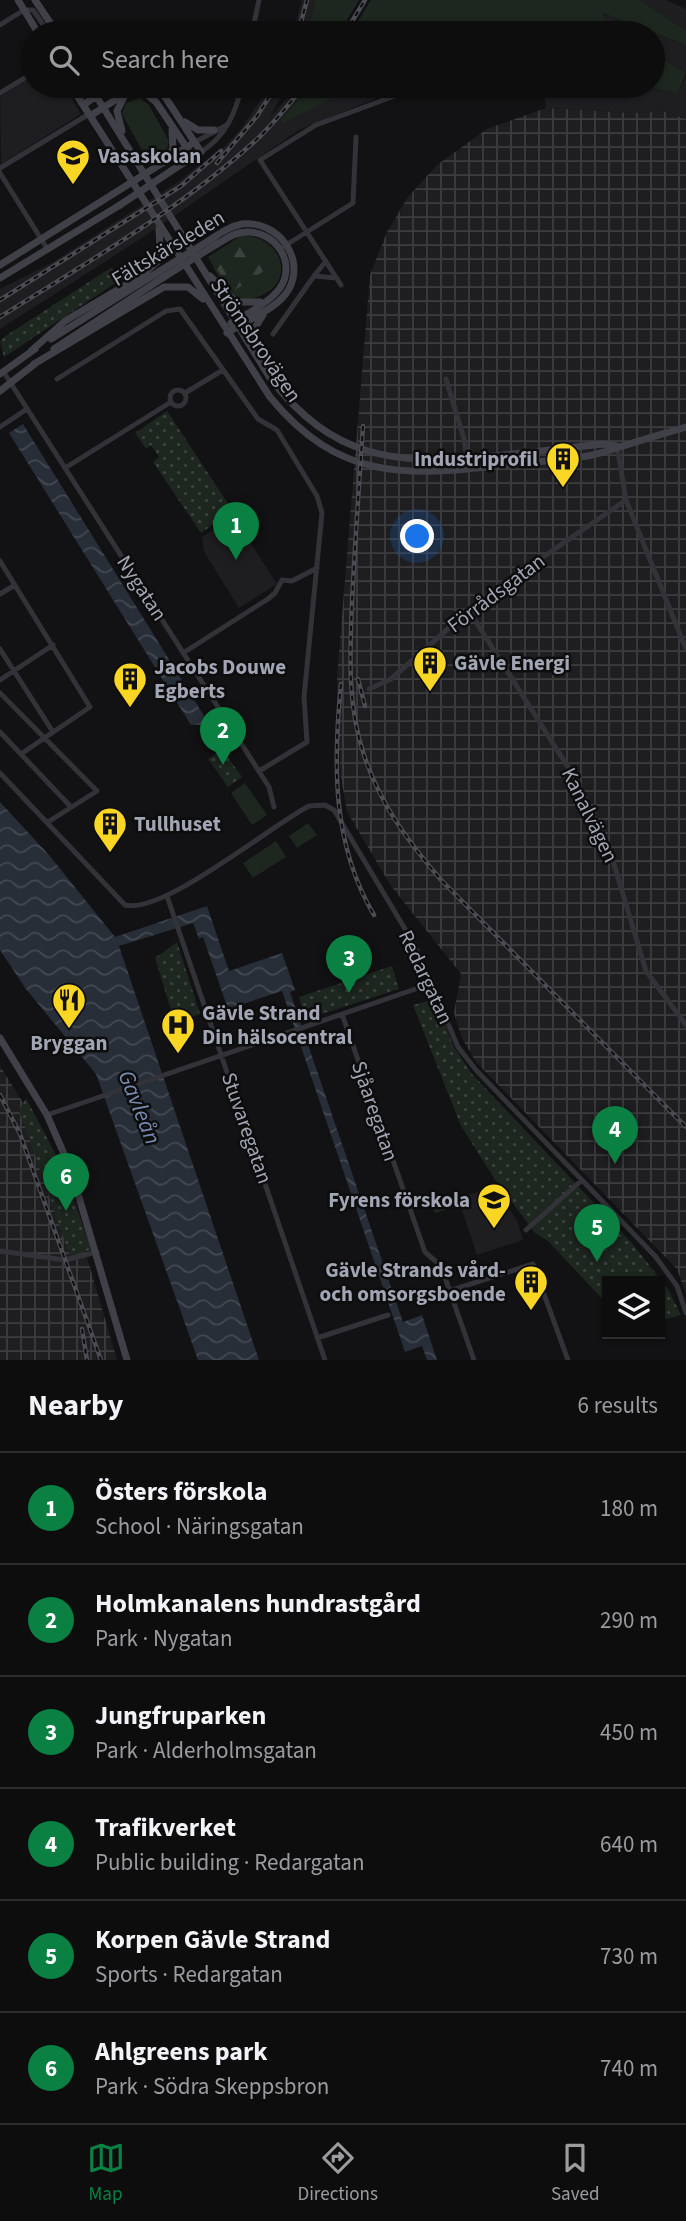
<!DOCTYPE html>
<meta charset="utf-8">
<style>
:root{--surface:#0e0d0e;--page:#171617;--text:#f1f3f6;--muted:#9b9c9e;--line:#2e2d2e;--accent:#0b8043}
body{margin:0;font-family:"Source Sans 3",sans-serif;background:var(--page);color:var(--text)}
.controls{position:absolute;right:21px;bottom:21px;display:grid;overflow:hidden;border-radius:0px;box-shadow:0 2px 5px #0004}
.controls button{width:63px;height:63px;display:grid;place-items:center;padding:0;border:0;border-bottom:2px solid var(--line);background:var(--surface);color:var(--text);font:35px sans-serif}
.you{position:absolute;left:418px;top:537px;width:24px;height:24px;margin:-18px;border:5px solid #fff;border-radius:50%;background:#1a73e8;box-shadow:0 0 0 10px #1a73e833}
.badge{display:grid;place-items:center;width:46px;height:46px;border-radius:50%;background:var(--accent);color:#fff;font-size:23px;font-weight:700}
.pin{position:absolute;translate:-50% -58px;filter:drop-shadow(0 2px 4px #0008)}
.pin::after{content:'';position:absolute;top:37px;width:24px;height:21px;background:inherit;clip-path:polygon(0 0,100% 0,50% 100%)}
.list{margin:0;padding:0;list-style:none}
h2{display:flex;justify-content:space-between;align-items:center;height:91px;margin:0;padding:0 28px;font-size:30px}
h2 small{font-size:23px;font-weight:400;color:var(--muted)}
.list li{display:grid;grid-template-columns:46px 1fr auto;gap:21px;align-items:center;box-sizing:border-box;height:112px;padding:0 28px;border-top:2px solid var(--line)}
.list b{display:block;font-size:26px;white-space:nowrap}
.list p{margin:0;font-size:23px;white-space:nowrap;color:var(--muted)}
.list em{font-size:23px;font-style:normal;color:var(--muted)}
.icon{flex:none;width:38px;height:38px;fill:none;stroke:currentColor;stroke-width:2;stroke-linecap:round;stroke-linejoin:round}
.map{position:relative;flex:none;width:686px;height:1360px;overflow:hidden}
.search{position:absolute;background:var(--surface);box-shadow:0 2px 5px #0004;left:21px;right:21px;top:21px;height:77px;display:flex;align-items:center;gap:18px;box-sizing:border-box;padding:0 24px;border-radius:38px;color:var(--muted);font-size:26px}
.sheet{height:763px;background:var(--surface)}
nav{display:flex;justify-content:space-around;align-items:center;box-sizing:border-box;height:98px;border-top:2px solid var(--line);background:var(--surface);font-size:19px;color:var(--muted)}
nav a{display:grid;justify-items:center;gap:4px}
nav .on{color:var(--accent)}
.map>svg:first-child{display:block}
.built{fill:#1e1d20}
.industrial{fill:url(#industrial-grid)}
.green{fill:#1e2620}
.forest{fill:url(#forest-firs)}
.park{fill:url(#park-dots)}
.water{fill:url(#water-waves)}
.lines{fill:none;stroke-linecap:round;stroke-linejoin:round}
.street{stroke:#323238;stroke-width:5}
.secondary{stroke:#404148;stroke-width:7}
.rail-casing{stroke:#4b4c53;stroke-width:4.5}
.rail{stroke:#0d0d0e;stroke-width:2;stroke-dasharray:5;stroke-linecap:butt}
.secondary-bridge{stroke:#404148;stroke-width:7}
.labels{text-anchor:middle;stroke-width:5;stroke-linejoin:round;paint-order:stroke}
.poi-label{font-size:21px;font-weight:bold;fill:#a2a5b4;stroke:#0d0d0e;text-anchor:start}
.street-label{font-size:21px;fill:#a2a5b4;stroke:#0d0d0e}
.water-label{font-size:23px;font-style:italic;fill:#778cb2;stroke:#0d0d0e}
</style>
<div class="map">
<svg width="686" height="1360" viewBox="0 0 686 1360">
<defs>
<pattern id="industrial-grid" width="8" height="8" patternUnits="userSpaceOnUse" patternTransform="scale(1.75)"><rect width="8" height="8" fill="#1e1d20"/><path d="M0 4h8M4 0v8" fill="none" stroke="#3c3b3e"/></pattern>
<pattern id="forest-firs" width="22" height="20" patternUnits="userSpaceOnUse" patternTransform="scale(1.75)"><rect width="22" height="20" fill="#1e2620"/><path d="M5 1l3.5 6h-7zM16 11l3.5 6h-7z" fill="#3c423e"/></pattern>
<pattern id="park-dots" width="8" height="8" patternUnits="userSpaceOnUse" patternTransform="scale(1.75)"><rect width="8" height="8" fill="#1e2620"/><path d="M2 2h.1M6 6h.1" fill="none" stroke="#3c423e" stroke-width="1.8" stroke-linecap="round"/></pattern>
<pattern id="water-waves" width="16" height="10" patternUnits="userSpaceOnUse" patternTransform="scale(1.75)"><rect width="16" height="10" fill="#272e37"/><path d="M0 5q4-4 8 0t8 0" fill="none" stroke="#434952"/></pattern>
</defs>
<rect width="100%" height="100%" fill="#121113"/>
<path class="built" d="M302 0H317L312 24 309 33H293Z
M640 0H666L686 9V30Z
M601 13 686 45V73L653 53V33H614L609 31Z
M33 76V86H64L81 114 1 164 0 97Z
M686 76V119L662 111 633 113 546 108 543 86H642L678 93Z
M270 86H287L270 117 298 86H435L377 98 299 130 142 238 0 329V289L53 262 178 182 204 161 207 165 240 130Z
M234 517 277 584 239 608 204 552 202 537Z
M478 1192 485 1199 499 1195 517 1220 523 1240 477 1255 458 1198Z"/>
<path class="industrial" d="M546 108 633 113 662 111 686 119V1294L677 1269 476 1062 462 1038 454 1013 461 974 391 886 347 812 340 771 337 677 370 275 387 232 408 197 437 165 487 129Z
M0 1066 27 1109 82 1240 117 1360H0Z"/>
<path class="green" d="M316 0H359L339 33H308Z
M371 0H640L686 30V45L602 13 609 31 614 33H351Z
M653 53 686 73 678 93 642 86H653Z
M311 86H369L335 97 283 123 281 120Z
M140 98 149 105 169 141 166 152 149 163 122 114 126 103Z
M242 235C292 238 297 298 240 300L222 283 208 257Z
M245 783 267 815 252 825 231 793Z
M308 823 317 835 297 848 289 836Z
M276 841 286 857 253 878 243 863Z"/>
<path class="forest" d="M242 236 264 271 232 292 209 257Z"/>
<path class="park" d="M112 267 120 280 4 357 0 342 4 337Z
M167 411 233 511 201 533 153 462 159 457 151 445 146 449 135 433Z
M222 749 242 777 228 787 208 759Z
M177 942 200 1014 175 1023 155 958Z
M392 966 399 989 306 1019 299 997Z
M435 999 454 1047 472 1074 631 1242 668 1289 681 1315 660 1321V1281H607V1304L548 1241 535 1233 494 1178 461 1126 413 1005Z
M26 1098 65 1172 91 1250 70 1256 19 1110Z
M451 1198 454 1207 435 1213 432 1204Z"/>
<path class="water" d="M23 424 206 719 205 725H191L9 433Z
M0 802 49 855 115 937 207 906 229 971 282 953 295 990 290 992 403 1322 422 1315 437 1360H427L422 1346 405 1352 282 991 228 1009 203 937 199 939 193 923 119 946 259 1360H198L96 1074 26 989 0 950Z"/>
<g class="lines">
<path class="street" d="M0 25 24 10H33L49 33
M252 33 259 0
M0 93 33 73
M195 142 227 125
M201 152C226 136 235 114 242 86
M0 168 89 114
M0 173 48 250
M283 247 353 203 356 137
M314 276 326 261
M341 285 260 160 316 125 397 95
M273 334 314 276 337 278
M3 371 269 787 274 807
M57 379 166 311 180 309 258 419 277 430 317 496 322 513 304 697 307 742 259 771
M446 379 464 439 469 469
M170 398a8 8 0 1 1 16 0a8 8 0 1 1-16 0Z
M185 393 223 370
M0 427 27 409
M617 446 626 500 686 649
M65 468 171 402
M0 561 90 707 21 754
M0 594 15 585
M471 614 578 783 610 851 646 971 686 1025
M0 649 53 732
M183 653 268 599 275 593 282 580 292 581 317 568
M0 680 53 645
M369 689 391 679 458 620 471 614 482 599 626 500
M0 693 97 791 48 822
M0 732 71 807
M0 773 125 905C163 915 270 826 309 806L325 805 334 810 414 944 458 1047 476 1070 655 1256 677 1286 686 1313
M167 896 325 1360
M342 1014 425 1252 441 1266 474 1360
M47 1115 433 983
M526 1230 581 1181
M0 1251 65 1260 97 1252
M449 1291 533 1264 568 1360
M317 1338 388 1315"/>
<path class="secondary" d="M18 0 38 33
M35 0 57 33
M71 86 270 397C338 480 405 477 503 465 533 461 575 461 604 452 631 443 658 435 686 427
M90 86 270 378C332 458 394 466 490 456 527 453 565 448 603 444L616 446
M158 86 201 152 171 171
M83 105 111 86
M90 116 123 95 145 93 156 102 193 157
M185 122 198 130H214
M122 131 117 111 124 97
M168 159 190 145
M164 162 173 149 172 130
M213 238C222 232 231 226 242 224 277 220 306 257 289 289 277 310 246 320 227 333
M217 244C226 239 235 232 246 232 276 231 297 263 280 288 269 303 247 314 231 323
M0 265 113 194
M210 276 236 302H260
M0 278 120 205
M51 339 160 271
M54 349 164 277
M253 349 255 328 263 315
M31 351 65 321 141 276 157 262 160 248 159 229
M34 364 164 287H188L203 299
M0 374 35 349
M0 391 36 363
M0 1038 47 1115 71 1170 127 1360"/>
<g class="rail-casing">
<path id="rail" d="M298 33 307 0
M345 33 365 0
M217 163 257 116 276 86
M0 300 181 186 221 151
M0 317C86 263 179 210 255 141 273 125 288 104 305 86
M363 426C359 485 355 543 352 602 350 654 347 705 364 755 380 804 409 843 442 881L686 1127
M358 679 365 706
M341 684C333 764 332 844 374 915
M0 1095 20 1134 101 1360
M82 1329 87 1360"/>
</g>
<use href="#rail" class="rail"/>
<path class="secondary-bridge" d="M113 194 164 162
M120 205 171 171
M160 271 213 238
M164 277 217 244"/>
</g>
<defs>
<g id="school-pin" transform="scale(1.75)"><path d="M0 17L-7.5 6A9.5 9.5 0 1 1 7.5 6Z" fill="#f9d524" stroke="#0d0d0e"/><path d="M0-5L7-2L0 1L-7-2ZM-4 1L0 2.5L4 1V4Q0 6-4 4Z" fill="#111"/></g>
<g id="building-pin" transform="scale(1.75)"><path d="M0 17L-7.5 6A9.5 9.5 0 1 1 7.5 6Z" fill="#f9d524" stroke="#0d0d0e"/><path d="M-4-6H4V6H1V3H-1V6H-4ZM-2.5-4.3h1.7v1.8h-1.7ZM.8-4.3h1.7v1.8H.8ZM-2.5-1h1.7V.8h-1.7ZM.8-1h1.7V.8H.8Z" fill="#111"/></g>
<g id="restaurant-pin" transform="scale(1.75)"><path d="M0 17L-7.5 6A9.5 9.5 0 1 1 7.5 6Z" fill="#f9d524" stroke="#0d0d0e"/><path d="M-5-6h1v4h1v-4h1v4h1v-4h1v5L-1.5 .5V6h-2V.5L-5-1ZM5-6V6H3V1.5H1.5Q1.5-4 5-6Z" fill="#111"/></g>
<g id="hospital-pin" transform="scale(1.75)"><path d="M0 17L-7.5 6A9.5 9.5 0 1 1 7.5 6Z" fill="#f9d524" stroke="#0d0d0e"/><path d="M-5-5h3v3.5h4V-5h3V5h-3V1.5h-4V5h-3Z" fill="#111"/></g>
</defs>
<g fill-rule="evenodd">
<use href="#school-pin" x="73" y="156"/>
<use href="#building-pin" x="563" y="459"/>
<use href="#building-pin" x="430" y="663"/>
<use href="#building-pin" x="130" y="679"/>
<use href="#building-pin" x="110" y="824"/>
<use href="#restaurant-pin" x="69" y="1000"/>
<use href="#hospital-pin" x="178" y="1025"/>
<use href="#school-pin" x="494" y="1200"/>
<use href="#building-pin" x="531" y="1282"/>
</g>
<g class="labels">
<g class="poi-label">
<text x="98" y="163">Vasaskolan</text>
<text x="538" y="466" text-anchor="end">Industriprofil</text>
<text x="454" y="670">Gävle Energi</text>
<text x="154" y="674">Jacobs Douwe<tspan x="154" dy="24">Egberts</tspan></text>
<text x="134" y="831">Tullhuset</text>
<text x="202" y="1020">Gävle Strand<tspan x="202" dy="24">Din hälsocentral</tspan></text>
<text x="69" y="1050" text-anchor="middle">Bryggan</text>
<text x="470" y="1207" text-anchor="end">Fyrens förskola</text>
<text x="506" y="1277" text-anchor="end">Gävle Strands vård-<tspan x="506" dy="24">och omsorgsboende</tspan></text>
</g>
<g class="street-label">
<text transform="translate(168 248) rotate(-31)" y="7">Fältskärsleden</text>
<text transform="translate(256 340) rotate(56)" y="7">Strömsbrovägen</text>
<text transform="translate(142 588) rotate(57)" y="7">Nygatan</text>
<text transform="translate(496 593) rotate(-37)" y="7">Förrådsgatan</text>
<text transform="translate(590 815) rotate(64)" y="7">Kanalvägen</text>
<text transform="translate(426 977) rotate(65)" y="7">Redargatan</text>
<text transform="translate(375 1111) rotate(71)" y="7">Sjåaregatan</text>
<text transform="translate(247 1128) rotate(71)" y="7">Stuvaregatan</text>
</g>
<g class="water-label">
<text transform="translate(140 1107) rotate(68)" y="8">Gavleån</text>
</g>
</g>
</svg>
<div class="controls">
<button><svg class="icon" aria-label="layers" viewBox="0 0 24 24"><path d="M12 4l9 5-9 5-9-5zM3 14l9 5 9-5"/></svg></button>
</div>
<div class="you"></div>
<div class="pin badge" style="left:236px;top:560px">1</div>
<div class="pin badge" style="left:223px;top:765px">2</div>
<div class="pin badge" style="left:349px;top:993px">3</div>
<div class="pin badge" style="left:615px;top:1164px">4</div>
<div class="pin badge" style="left:597px;top:1262px">5</div>
<div class="pin badge" style="left:66px;top:1211px">6</div>
<div class="search"><svg class="icon" aria-label="search" viewBox="0 0 24 24"><circle cx="10" cy="10" r="6"/><path d="M15 15l6 6"/></svg>Search here</div>
</div>
<section class="sheet">
<h2>Nearby<small>6 results</small></h2>
<ul class="list">
<li><span class="badge">1</span><div><b>Östers förskola</b><p>School · Näringsgatan</p></div><em>180 m</em></li>
<li><span class="badge">2</span><div><b>Holmkanalens hundrastgård</b><p>Park · Nygatan</p></div><em>290 m</em></li>
<li><span class="badge">3</span><div><b>Jungfruparken</b><p>Park · Alderholmsgatan</p></div><em>450 m</em></li>
<li><span class="badge">4</span><div><b>Trafikverket</b><p>Public building · Redargatan</p></div><em>640 m</em></li>
<li><span class="badge">5</span><div><b>Korpen Gävle Strand</b><p>Sports · Redargatan</p></div><em>730 m</em></li>
<li><span class="badge">6</span><div><b>Ahlgreens park</b><p>Park · Södra Skeppsbron</p></div><em>740 m</em></li>
</ul>
</section>
<nav>
<a class="on"><svg class="icon" aria-label="map" viewBox="0 0 24 24"><path d="M3 6l6-2 6 2 6-2v14l-6 2-6-2-6 2zM9 4v14M15 6v14"/></svg>Map</a>
<a><svg class="icon" aria-label="directions" viewBox="0 0 24 24"><path d="M12 3l9 9-9 9-9-9zM9 14v-3h6M13 9l2 2-2 2"/></svg>Directions</a>
<a><svg class="icon" aria-label="saved" viewBox="0 0 24 24"><path d="M7 4h10v16l-5-4-5 4z"/></svg>Saved</a>
</nav>
